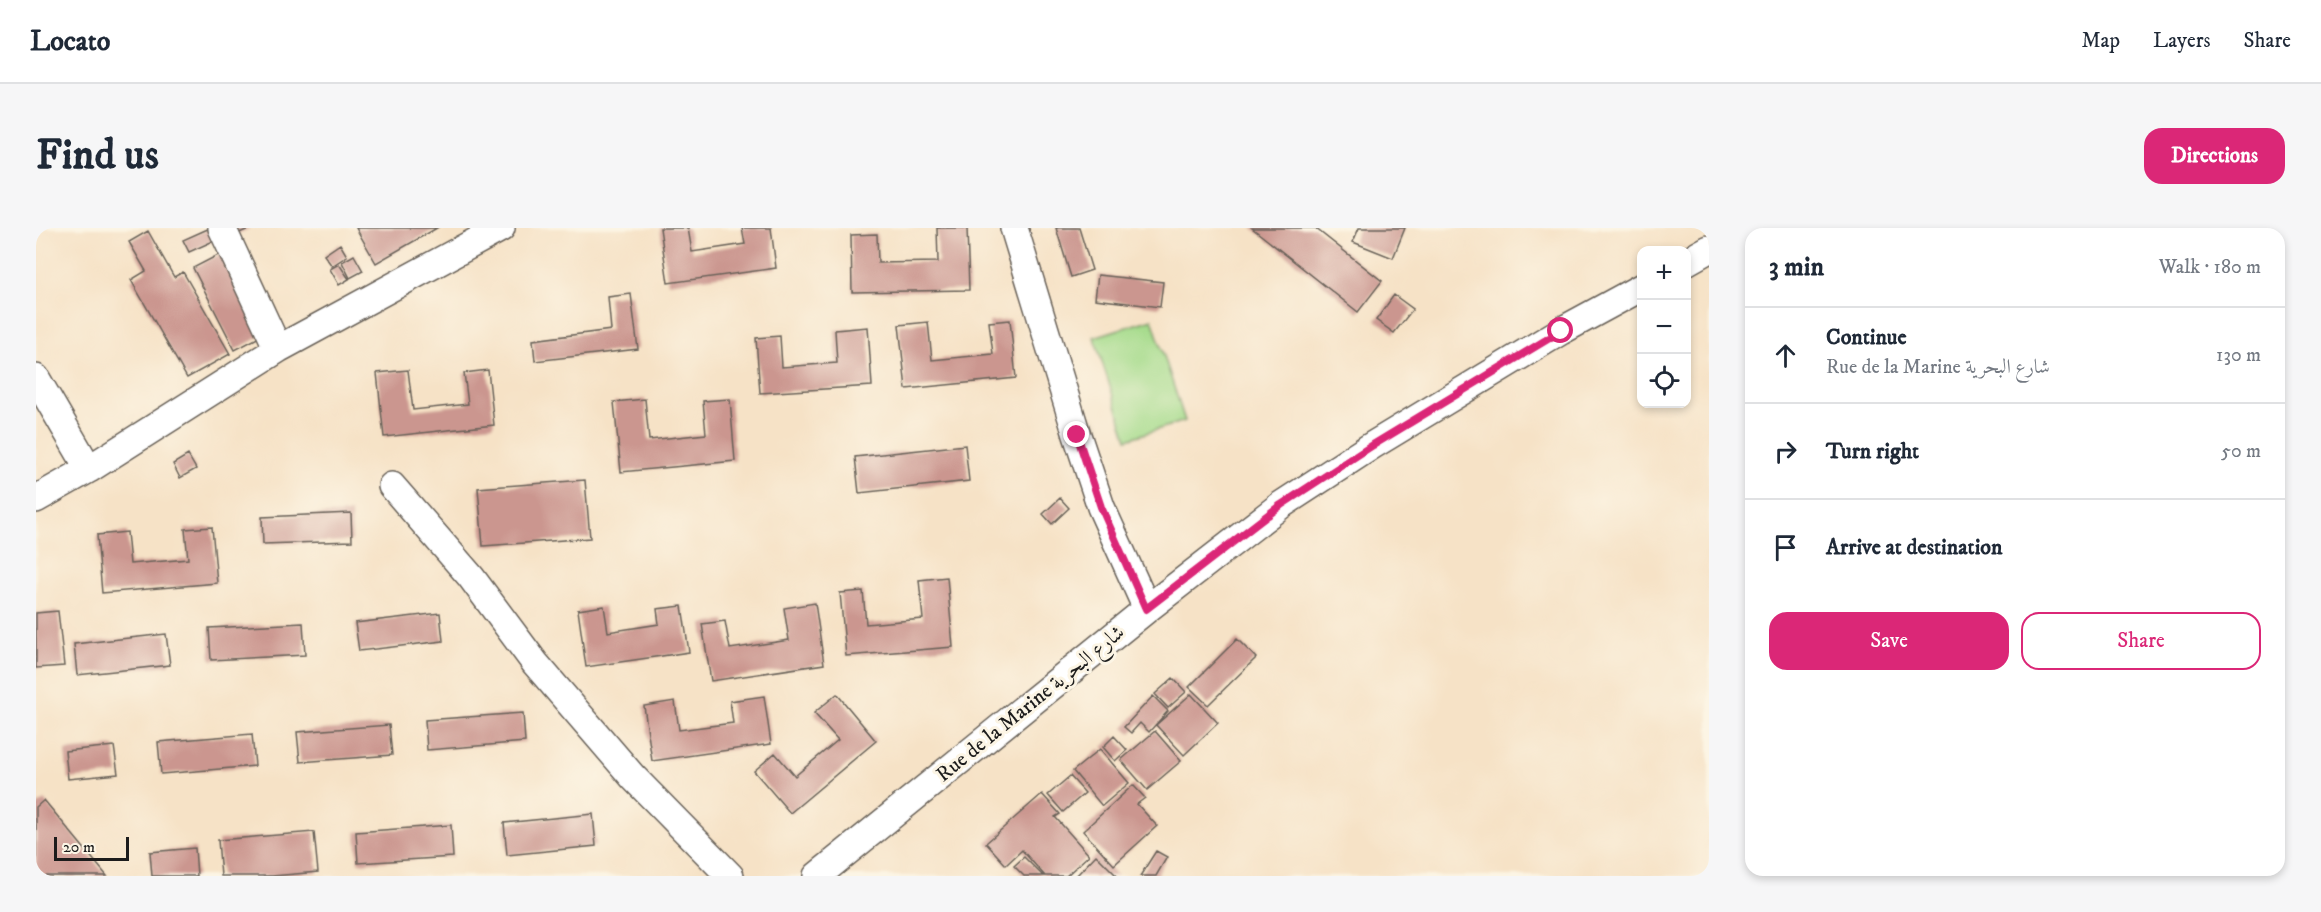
<!DOCTYPE html>
<meta charset="utf-8">
<style>
:root{--surface:#fff;--page:#f6f6f7;--text:#1f2937;--muted:#747a83;--line:#e0e1e3;--accent:#db2777}
body{margin:0;font-family:"IM FELL DW Pica",Amiri,serif;background:var(--page);color:var(--text)}
.controls{position:absolute;right:18px;top:18px;display:grid;overflow:hidden;border-radius:12px;box-shadow:0 3px 9px #0003}
.controls button{width:54px;height:54px;display:grid;place-items:center;padding:0;border:0;border-bottom:2px solid var(--line);background:var(--surface);color:var(--text);font:30px sans-serif}
.scale{position:absolute;left:18px;bottom:15px;width:75px;box-sizing:border-box;padding-left:6px;border:3px solid #1c1c1c;border-top:0;font-size:16px;line-height:21px;white-space:nowrap;color:#1c1c1c;-webkit-text-stroke:4px #fcf5e5;paint-order:stroke}
.stop{position:absolute;width:18px;height:18px;margin:-14px;border:4px solid #db2777;border-radius:50%;background:#fff}
.stop.end{background:#db2777;border-color:#fff;box-shadow:0 2px 6px #0008}
.list{margin:0;padding:0;list-style:none}
h2{display:flex;justify-content:space-between;align-items:center;height:78px;margin:0;padding:0 24px;font-size:26px}
h2 small{font-size:20px;font-weight:400;color:var(--muted)}
.list li{display:grid;grid-template-columns:39px 1fr auto;gap:18px;align-items:center;box-sizing:border-box;height:96px;padding:0 24px;border-top:2px solid var(--line)}
.list b{display:block;font-size:22px;white-space:nowrap}
.list p{margin:0;font-size:20px;white-space:nowrap;color:var(--muted)}
.list em{font-size:20px;font-style:normal;color:var(--muted)}
.actions{display:flex;gap:12px;padding:18px 24px}
.actions a{flex:1;padding:14px 0;border:2px solid var(--accent);border-radius:18px;text-align:center;font-size:21px;color:var(--accent)}
.actions .main{background:var(--accent);color:#fff}
.icon{flex:none;width:33px;height:33px;fill:none;stroke:currentColor;stroke-width:2;stroke-linecap:round;stroke-linejoin:round}
.map{position:relative;flex:none;width:1673px;height:648px;overflow:hidden;border-radius:18px}
header{display:flex;align-items:center;gap:36px;box-sizing:border-box;height:84px;padding:0 30px;background:var(--surface);border-bottom:2px solid var(--line)}
header strong{font-size:28px}
nav{display:flex;gap:33px;margin-inline-start:auto;font-size:21px}
.intro{display:flex;align-items:center;justify-content:space-between;box-sizing:border-box;height:144px;padding:0 36px}
h1{margin:0;font-size:42px}
.button{padding:15px 27px;border-radius:18px;background:var(--accent);color:#fff;font-size:21px;font-weight:700}
main{display:flex;gap:36px;padding:0 36px}
aside{flex:1;background:var(--surface);border-radius:18px;box-shadow:0 3px 9px #0003}
.map>svg:first-child{display:block}
.green{fill:#a6db8c;stroke:#617c54;stroke-width:1.5}
.building{fill:#cb968f}
.lines{fill:none;stroke-linecap:round;stroke-linejoin:round}
.minor-casing{stroke:#686158;stroke-width:30}
.minor{stroke:#fff;stroke-width:27}
.route{stroke:#db2777;stroke-width:8}
.labels{text-anchor:middle;stroke-width:6;stroke-linejoin:round;paint-order:stroke}
.street-label{font-size:21px;fill:#1c1c1c;stroke:#fcf5e5}
</style>
<header>
<strong>Locato</strong>
<nav><a>Map</a><a>Layers</a><a>Share</a></nav>
</header>
<div class="intro"><h1>Find us</h1><a class="button">Directions</a></div>
<main>
<div class="map">
<svg width="1673" height="648" viewBox="0 0 1673 648">
<rect width="100%" height="100%" fill="#fcf5e5"/>
<filter id="ink" filterUnits="userSpaceOnUse"><feTurbulence type="fractalNoise" baseFrequency=".0167" numOctaves="2"/><feDisplacementMap in="SourceGraphic" scale="12" xChannelSelector="R" yChannelSelector="G"/><feConvolveMatrix kernelMatrix="1 2 1 2 8 2 1 2 1" color-interpolation-filters="sRGB"/></filter>
<filter id="wash" filterUnits="userSpaceOnUse"><feTurbulence type="fractalNoise" baseFrequency=".008" numOctaves="4" result="noise"/><feDisplacementMap in="SourceGraphic" scale="24" xChannelSelector="R" yChannelSelector="G"/><feGaussianBlur stdDeviation="1.35" result="paint"/><feColorMatrix in="noise" values="0 0 0 0 0 0 0 0 0 0 0 0 0 0 0 0 0 1.4 0 .05"/><feComposite in="paint" operator="in"/></filter>
<g filter="url(#wash)">
<rect width="100%" height="100%" fill="#f6e2c6"/>
<path class="green" d="M1116 91 1149 193 1091 211 1058 109Z"/>
<g id="blocks">
<path class="building" d="M174 0 184 10 153 24 147 12Z
M189 0H215L194 9Z
M320 0H401L340 35Z
M624 0H652L656 24 709 16 706 0H735L740 40 632 55Z
M901 0H931L933 62 816 64 815 7 841 6 842 35 902 34Z
M1020 0H1043L1056 42 1035 49Z
M1216 0H1279L1346 53 1322 84Z
M1323 0H1369L1357 30 1317 14Z
M112 3 138 49 147 44 194 126 151 150 95 52 110 43 93 14Z
M304 16 311 28 296 38 288 27Z
M188 24 229 106 199 122 157 40Z
M318 27 327 43 314 50 306 34Z
M303 36 313 51 303 57 294 41Z
M1062 47 1127 54 1124 79 1059 71Z
M595 66 602 121 499 133 497 112 575 102 572 69Z
M1358 67 1377 81 1358 105 1340 92Z
M974 92 980 150 870 161 863 97 892 94 896 132 957 126 953 94Z
M832 99 836 158 724 165 720 110 744 108 746 139 801 135 799 102Z
M372 142 377 182 432 176 428 145 452 142 458 197 348 209 341 145Z
M609 171 613 212 670 206 667 173 694 171 699 233 585 244 578 174Z
M929 217 933 253 823 265 819 229Z
M152 227 160 241 144 250 137 236Z
M549 252 554 310 447 318 442 260Z
M1024 270 1033 280 1016 296 1007 286Z
M315 285 316 313 227 316 226 289Z
M176 299 181 355 66 365 61 307 91 304 94 336 152 331 149 301Z
M911 349 917 419 810 428 804 365 827 363 830 396 887 391 883 352Z
M779 375 788 436 675 453 666 396 689 393 694 421 753 412 748 380Z
M568 378 572 404 623 396 621 381 646 378 653 424 550 439 542 382Z
M22 383 28 438 0 440V385Z
M404 385 407 413 323 423 319 395Z
M267 395 269 427 175 432 173 400Z
M130 406 134 437 41 447 38 416Z
M1201 411 1220 430 1172 477 1153 459Z
M1137 450 1150 464 1132 480 1119 466Z
M801 466 840 513 754 585 718 543 739 525 759 548 802 512 778 485Z
M1155 466 1182 495 1148 527 1120 497Z
M728 468 735 516 616 533 608 478 639 473 643 502 697 495 694 473Z
M1117 468 1132 483 1113 504 1104 495 1095 505 1088 499Z
M487 485 489 514 391 522 389 492Z
M353 497 356 527 264 534 261 504Z
M1119 503 1145 533 1111 562 1085 532Z
M216 506 219 538 125 546 122 514Z
M1078 508 1091 522 1079 533 1067 519Z
M78 518 82 546 32 551 29 523Z
M1064 521 1093 555 1066 578 1037 543Z
M1034 548 1049 565 1027 584 1012 567Z
M1097 557 1109 570 1101 576 1121 598 1078 637 1047 603Z
M1006 566 1024 586 1019 589 1053 627 1030 648H1009L986 622 970 637 950 615Z
M8 572 71 648H0V579Z
M557 586 560 618 471 627 468 595Z
M415 597 417 629 322 635 320 604Z
M278 604 282 644 236 648H185L182 612Z
M159 620 161 648H116L114 624Z
M1120 623 1131 629 1120 648H1104Z
M1060 627 1081 648H1040Z
M988 629 1007 648H988L978 638Z"/>
</g>
</g>
<g filter="url(#ink)">
<use href="#blocks" fill-opacity="0" stroke="#686158" stroke-width="1.5"/>
<g class="lines">
<g class="minor-casing">
<path id="minor" d="M186 0 242 121
M978 0 1041 207 1065 279 1111 381
M1650 34 1673 21
M0 150 53 241
M356 258 435 349 499 435 597 549 694 648
M0 271 53 241 242 121 465 0
M781 648 1111 381 1245 277 1337 217 1525 103 1606 59"/>
</g>
<use href="#minor" class="minor"/>
</g>
</g>
<g class="lines" filter="url(#ink)">
<path class="route" d="M1041 207 1065 279 1110 381 1245 277 1337 217 1525 103"/>
</g>
<g class="labels">
<g class="street-label">
<text transform="translate(994 475) rotate(-39)" y="7">Rue de la Marine شارع البحرية</text>
</g>
</g>
</svg>
<div class="controls">
<button>+</button>
<button>−</button>
<button><svg class="icon" aria-label="locate" viewBox="0 0 24 24"><circle cx="12" cy="12" r="6"/><path d="M12 2v4M12 18v4M2 12h4M18 12h4"/></svg></button>
</div>
<div class="scale">20 m</div>
<div class="stop" style="left:1525px;top:103px"></div>
<div class="stop end" style="left:1041px;top:207px"></div>
</div>
<aside>
<h2>3 min<small>Walk · 180 m</small></h2>
<ul class="list">
<li><svg class="icon" aria-label="ahead" viewBox="0 0 24 24"><path d="M12 20V5M6 11l6-6 6 6"/></svg><div><b>Continue</b><p>Rue de la Marine شارع البحرية</p></div><em>130 m</em></li>
<li><svg class="icon" aria-label="right" viewBox="0 0 24 24"><path d="M7 20v-9h11M14 6l5 5-5 5"/></svg><div><b>Turn right</b></div><em>50 m</em></li>
<li><svg class="icon" aria-label="arrive" viewBox="0 0 24 24"><path d="M6 21V4h12l-3 4 3 4H6"/></svg><div><b>Arrive at destination</b></div></li>
</ul>
<div class="actions"><a class="main">Save</a><a>Share</a></div>
</aside>
</main>
